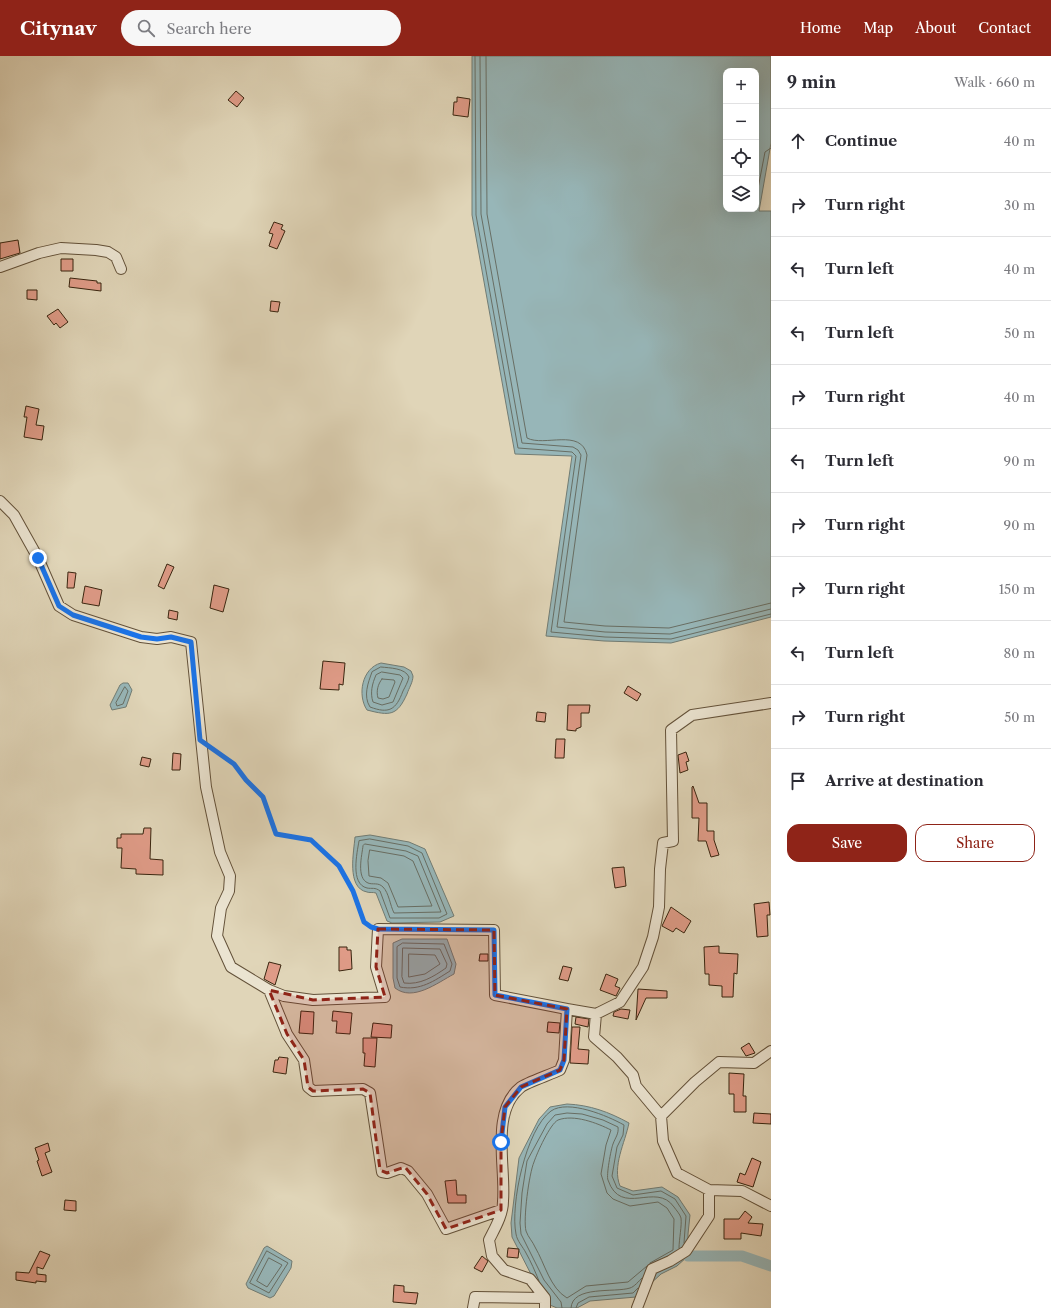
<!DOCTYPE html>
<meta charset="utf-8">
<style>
:root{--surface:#fff;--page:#f7f7f7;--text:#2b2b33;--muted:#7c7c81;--line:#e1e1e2;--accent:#8f2418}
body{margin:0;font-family:"Libre Caslon Text",serif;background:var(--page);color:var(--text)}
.controls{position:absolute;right:12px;top:12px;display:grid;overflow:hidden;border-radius:8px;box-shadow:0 4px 16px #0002}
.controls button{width:36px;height:36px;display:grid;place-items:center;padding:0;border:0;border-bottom:1px solid var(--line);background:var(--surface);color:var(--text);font:20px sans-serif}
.stop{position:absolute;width:12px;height:12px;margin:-9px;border:3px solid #1a73e8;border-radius:50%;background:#fff}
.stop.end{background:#1a73e8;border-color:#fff;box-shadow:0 1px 4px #0008}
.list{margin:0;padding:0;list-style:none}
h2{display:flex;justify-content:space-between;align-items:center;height:52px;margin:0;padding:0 16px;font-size:17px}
h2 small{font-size:13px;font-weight:400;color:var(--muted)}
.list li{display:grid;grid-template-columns:26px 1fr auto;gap:12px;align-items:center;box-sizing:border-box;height:64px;padding:0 16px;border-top:1px solid var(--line)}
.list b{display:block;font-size:15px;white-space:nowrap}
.list em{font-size:13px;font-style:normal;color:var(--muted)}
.actions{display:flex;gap:8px;padding:12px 16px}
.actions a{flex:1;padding:9px 0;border:1px solid var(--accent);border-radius:12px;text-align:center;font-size:14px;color:var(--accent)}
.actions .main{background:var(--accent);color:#fff}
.icon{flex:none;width:22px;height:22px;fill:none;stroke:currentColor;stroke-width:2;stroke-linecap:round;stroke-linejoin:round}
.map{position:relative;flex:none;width:771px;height:1252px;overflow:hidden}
header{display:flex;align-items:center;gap:24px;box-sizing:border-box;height:56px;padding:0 20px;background:var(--accent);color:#fff}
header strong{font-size:19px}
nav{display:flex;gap:22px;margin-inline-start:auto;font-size:14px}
.search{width:280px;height:36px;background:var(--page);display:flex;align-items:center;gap:10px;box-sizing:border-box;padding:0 14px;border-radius:22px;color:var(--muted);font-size:15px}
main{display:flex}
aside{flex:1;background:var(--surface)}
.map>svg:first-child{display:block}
.water{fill:#97b6b8;stroke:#717c74;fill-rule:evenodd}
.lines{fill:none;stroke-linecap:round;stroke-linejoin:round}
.shore{stroke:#686e64;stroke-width:1}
.canal{stroke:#97b6b8;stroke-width:11}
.building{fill:#df9b87;stroke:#39250f}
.minor-casing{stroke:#635139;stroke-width:12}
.path{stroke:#39250f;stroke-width:2;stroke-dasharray:3 2;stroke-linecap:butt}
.minor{stroke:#ebe4d1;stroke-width:10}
.route{stroke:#1a73e8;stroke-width:5}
.marked{fill:#8f2418;fill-opacity:0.2;stroke:#8f2418;stroke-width:3;stroke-dasharray:8 5;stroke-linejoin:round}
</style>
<header>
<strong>Citynav</strong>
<div class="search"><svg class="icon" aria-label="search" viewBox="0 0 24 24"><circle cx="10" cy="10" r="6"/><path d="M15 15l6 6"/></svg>Search here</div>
<nav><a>Home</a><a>Map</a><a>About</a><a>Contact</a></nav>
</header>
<main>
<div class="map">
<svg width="771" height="1252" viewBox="0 0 771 1252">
<rect width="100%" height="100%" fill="#e0d5b8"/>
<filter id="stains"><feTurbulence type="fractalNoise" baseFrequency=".005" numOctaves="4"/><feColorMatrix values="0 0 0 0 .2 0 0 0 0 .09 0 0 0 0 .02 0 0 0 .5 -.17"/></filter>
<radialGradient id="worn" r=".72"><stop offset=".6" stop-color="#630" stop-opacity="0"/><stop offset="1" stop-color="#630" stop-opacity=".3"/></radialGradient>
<path class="water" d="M472 0H771V87L759 155H771V561L671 587 604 585 546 580 572 400 515 398 472 159ZM726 15H756V153H726Z
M381 607 404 611 411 615 413 620C413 626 409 632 407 638 397 660 390 660 367 654 357 639 362 612 381 607Z
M123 627H128L132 634 126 651 112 654 110 649 120 629Z
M370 779 409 786 425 793 454 860 440 866 392 867 387 865 376 837C373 836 369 837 367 836 346 832 354 795 355 781Z
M402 883H447L456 908 454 918C437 927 413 946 395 932L393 922V887Z
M567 1048C590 1049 609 1056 629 1067 625 1087 612 1110 620 1130L633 1135 662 1131 678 1141 690 1159 688 1178V1200L677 1210 661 1218 636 1241 590 1245 577 1252H557L550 1249 536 1228 512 1181 511 1167 519 1102 539 1063 550 1051Z
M267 1190 292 1205 291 1212 274 1240 270 1242 248 1232 246 1228 264 1192Z"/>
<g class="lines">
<path class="shore" d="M475 0 476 159 518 392 572 396 576 400 551 576 605 581 671 583 771 558
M480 0 481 158 522 387 573 391 578 394 581 399 557 571 605 576 670 578 771 553
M486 0 487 158 527 382C544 391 581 372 587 399L564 566 605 570 669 572 771 547
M756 143 765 96 771 92
M381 611C390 612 405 612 409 621 408 626 405 631 403 635 396 654 389 658 370 651 363 640 368 627 372 616Z
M382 616 400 619 403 622 393 646 382 649 373 646C370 637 372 628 376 619Z
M382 623 394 624 395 626 389 641 383 643 378 642C376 635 378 628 382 623Z
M125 631 128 635 123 648 117 650 116 647Z
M370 783 408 790 422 797 447 858 439 862H390L380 835C375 831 372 833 367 832 350 828 357 797 359 785Z
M365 788 406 795 418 800 441 856 394 857C390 849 389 837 383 831 378 826 373 829 368 827 356 822 362 799 363 790Z
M370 794 404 800 413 805 432 850 398 851 388 827 381 822 369 820 368 805Z
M403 887 444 888 452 908 450 915C434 925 420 935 400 931L397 922V891Z
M403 892 440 893 447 908 446 912C433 921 420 929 404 927L402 921Z
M409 898 435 899 440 908 425 918 409 921Z
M267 1195 288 1207 269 1237 250 1227Z
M269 1202 282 1209 267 1231 257 1225Z
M647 1210 628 1226 586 1230 567 1242C550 1232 545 1208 535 1191 533 1186 528 1181 526 1175 523 1163 529 1118 534 1106 537 1097 550 1068 558 1064 574 1058 597 1067 611 1074L606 1089 601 1118 607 1137 613 1143 630 1150 658 1146 667 1152 674 1163 673 1194 650 1207
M539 1225C535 1215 531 1206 526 1197 523 1191 517 1185 516 1178 510 1149 526 1073 551 1055 568 1043 608 1060 624 1069L623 1079 617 1091 612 1120 617 1132 633 1139 661 1135 675 1143 686 1160 684 1187
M562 1252 561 1246 544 1224 521 1178 520 1167 522 1137 527 1105 547 1068 555 1059 567 1057 582 1058 603 1064 618 1071C619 1078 615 1082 613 1088 611 1093 606 1120 608 1124 621 1162 656 1125 674 1151 676 1154 680 1158 681 1162 682 1170 679 1183 679 1192
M571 1252C572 1229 615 1237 630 1232 634 1231 639 1225 642 1222
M576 1252 578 1247 589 1241 633 1237 638 1232"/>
<path class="canal" d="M688 1200H742L771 1210"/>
</g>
<path class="building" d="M236 35 244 42 237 51 228 44Z
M457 41 470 43 468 61 453 59 454 46H457Z
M274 166 283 169 281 173 285 175 277 193 269 190 273 178 269 177Z
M18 184 20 197 0 203V187Z
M61 203H73V215H61Z
M70 222 97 225V227H101V235L69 231Z
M27 234H37V244L27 243Z
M271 245 280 246 278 256 270 255Z
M58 253 68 266 60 272 56 267 54 269 47 260Z
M26 350 39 353 36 369 44 370 42 384 24 381 27 361H24Z
M167 508 174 511 164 533 158 530Z
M68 516 76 517 74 532H67Z
M214 529 229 533 223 556 210 552Z
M85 530 102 534 99 550 82 547Z
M169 554 178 556 177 564 168 562Z
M323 605 345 607 343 629 339 628V634L320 633Z
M628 630 641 638 637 645 624 637Z
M568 649H590L589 657H581V671L576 673V675L567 674Z
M537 656 546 657 545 666 536 665Z
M556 683H565L564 702H555Z
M686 696 689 705 686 706 688 714 680 717 678 699Z
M173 697 181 698 180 714H172Z
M142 701 151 703 149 711 140 709Z
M693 730 699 747H707V775H714V784L719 799 711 801 706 785H698L699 762H692V731Z
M144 772H151L150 803 163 804V819L136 818V813L121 812 122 792H117V782H121V778H143Z
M624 811 626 830 615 832 612 812Z
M769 846 770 859H767L768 880 757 881 754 848Z
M671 851 691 865 684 877 676 872 673 876 662 870Z
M719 890V897L738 898 737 918 734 917 733 941H722V930L709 929V918H705L704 891Z
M339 891H347V894H351L352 913 339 915Z
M480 898H488V905H479Z
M269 906 281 909 275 929 264 923Z
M563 910 572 912 568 925 559 923Z
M606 918 618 923 615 930 620 932 616 940 600 934Z
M638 933 667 935V942H646L636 964Z
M621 953 630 954 628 963 613 960 614 956Z
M301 955 314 956 313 978 299 977Z
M333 955 352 957 350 978 336 977 337 965H332Z
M576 961 589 963 588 971 575 968Z
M548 966 560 967 559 977 547 976Z
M373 967 392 969 391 982 371 981Z
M572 971H580L578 993 589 994 588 1008 570 1007Z
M363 982H377L375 1011 364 1010 365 997H363Z
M749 987 755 997 746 1000 741 992Z
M279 1001 288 1002 286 1018 273 1016 275 1004H278Z
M729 1017 744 1018 743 1040H746V1056H734V1038H729Z
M754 1057 771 1058V1068L753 1067Z
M48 1087 50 1095 45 1097 52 1116 42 1120 37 1105 39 1104 35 1092Z
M752 1102 761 1106 753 1131 737 1126 740 1117 745 1119Z
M456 1124 457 1139H466V1147H448L445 1125Z
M65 1144 76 1145V1155L64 1154Z
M745 1155 752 1161 748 1167 763 1168 761 1180 741 1177V1183H724V1163H739Z
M508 1192 519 1193 518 1202 507 1201Z
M40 1195 50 1199 43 1213 37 1211V1218L46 1219V1226L36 1225V1227L16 1224V1216L29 1217Z
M482 1200 488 1205 482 1216 474 1212Z
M394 1229 404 1230V1236L418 1237 416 1248 393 1246Z"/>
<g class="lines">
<g class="minor-casing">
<path id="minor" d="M0 211 39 197 61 192 96 194 108 196 116 201 121 213
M0 445 14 459 38 502 59 550 73 559 141 581 157 583 171 581 191 586 206 731 220 796 230 820 229 835 221 852 217 880 231 911 269 934 284 940 313 944 385 941 376 911 378 873 494 874 495 939 567 953 564 1004 560 1014C552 1018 526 1027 521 1031 490 1055 506 1111 503 1145 503 1159 495 1172 489 1184L492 1200 504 1214 530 1223 545 1242V1252
M269 934 287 978 304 1004 308 1031 313 1035 363 1033 370 1037 382 1116 387 1117 401 1112 408 1115 427 1138 446 1173 501 1154
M567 953 596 958 620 946 643 911 653 881 659 851 660 813 663 787 673 785 671 674 692 659 771 647
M596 958 594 981 617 1001 633 1019 636 1030 661 1060 663 1085 677 1117 709 1134 742 1135 771 1150
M661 1060 695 1026 719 1006 754 1007 771 995
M473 1252 475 1241 545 1242
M637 1252 652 1213 670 1205 686 1195 709 1160V1134"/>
</g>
<path class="path" d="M212 693 234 709 246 724 263 741 276 778 311 784 339 810 353 835 364 866 369 870"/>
<use href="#minor" class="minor"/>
</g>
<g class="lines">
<path class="route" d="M38 502 59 550 73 559 141 581 157 583 171 581 191 586 200 684 234 708 246 724 263 741 276 778 311 784 339 810 353 835 364 866 371 871 378 873 494 874 495 939 567 953 564 1004 560 1014 521 1031 505 1051 501 1086"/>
</g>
<path class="marked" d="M378 873 494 874 495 939 567 953 564 1004 560 1014 521 1031 505 1051 501 1086V1154L446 1173 427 1138 405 1111 387 1117 380 1114 370 1037 363 1033 313 1035 308 1031 304 1004 287 978 269 934 313 944 385 941 376 911Z"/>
<rect width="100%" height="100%" filter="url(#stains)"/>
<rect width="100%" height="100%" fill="url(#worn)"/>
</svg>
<div class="controls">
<button>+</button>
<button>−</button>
<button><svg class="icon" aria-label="locate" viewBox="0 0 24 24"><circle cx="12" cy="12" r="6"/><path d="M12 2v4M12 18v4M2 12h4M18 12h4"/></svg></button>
<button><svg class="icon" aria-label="layers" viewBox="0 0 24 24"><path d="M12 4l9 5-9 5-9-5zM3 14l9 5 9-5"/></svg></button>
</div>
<div class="stop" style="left:501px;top:1086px"></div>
<div class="stop end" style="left:38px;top:502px"></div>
</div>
<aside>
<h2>9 min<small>Walk · 660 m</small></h2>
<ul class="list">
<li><svg class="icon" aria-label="ahead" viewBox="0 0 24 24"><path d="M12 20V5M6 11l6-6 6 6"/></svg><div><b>Continue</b></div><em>40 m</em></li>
<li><svg class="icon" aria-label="right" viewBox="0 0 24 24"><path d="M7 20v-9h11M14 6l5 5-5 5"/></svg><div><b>Turn right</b></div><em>30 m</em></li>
<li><svg class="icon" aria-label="left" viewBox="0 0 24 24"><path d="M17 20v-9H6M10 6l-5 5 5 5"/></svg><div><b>Turn left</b></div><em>40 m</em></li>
<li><svg class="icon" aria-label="left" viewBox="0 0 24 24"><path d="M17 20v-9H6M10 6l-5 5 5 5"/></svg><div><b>Turn left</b></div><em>50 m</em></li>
<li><svg class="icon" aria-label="right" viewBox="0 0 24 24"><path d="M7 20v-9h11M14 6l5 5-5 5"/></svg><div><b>Turn right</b></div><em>40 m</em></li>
<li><svg class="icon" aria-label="left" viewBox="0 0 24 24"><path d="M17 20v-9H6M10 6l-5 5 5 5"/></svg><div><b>Turn left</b></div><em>90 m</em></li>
<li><svg class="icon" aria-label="right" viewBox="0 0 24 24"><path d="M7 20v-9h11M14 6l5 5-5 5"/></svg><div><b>Turn right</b></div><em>90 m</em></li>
<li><svg class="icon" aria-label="right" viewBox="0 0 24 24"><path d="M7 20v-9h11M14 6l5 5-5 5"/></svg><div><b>Turn right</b></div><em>150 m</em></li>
<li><svg class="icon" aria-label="left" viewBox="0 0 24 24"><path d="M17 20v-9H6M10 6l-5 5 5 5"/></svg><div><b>Turn left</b></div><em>80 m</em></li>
<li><svg class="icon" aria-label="right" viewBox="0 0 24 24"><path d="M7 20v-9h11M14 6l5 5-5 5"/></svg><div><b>Turn right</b></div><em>50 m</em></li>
<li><svg class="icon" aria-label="arrive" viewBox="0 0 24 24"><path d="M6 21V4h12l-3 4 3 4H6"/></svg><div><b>Arrive at destination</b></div></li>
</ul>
<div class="actions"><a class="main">Save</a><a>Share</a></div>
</aside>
</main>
